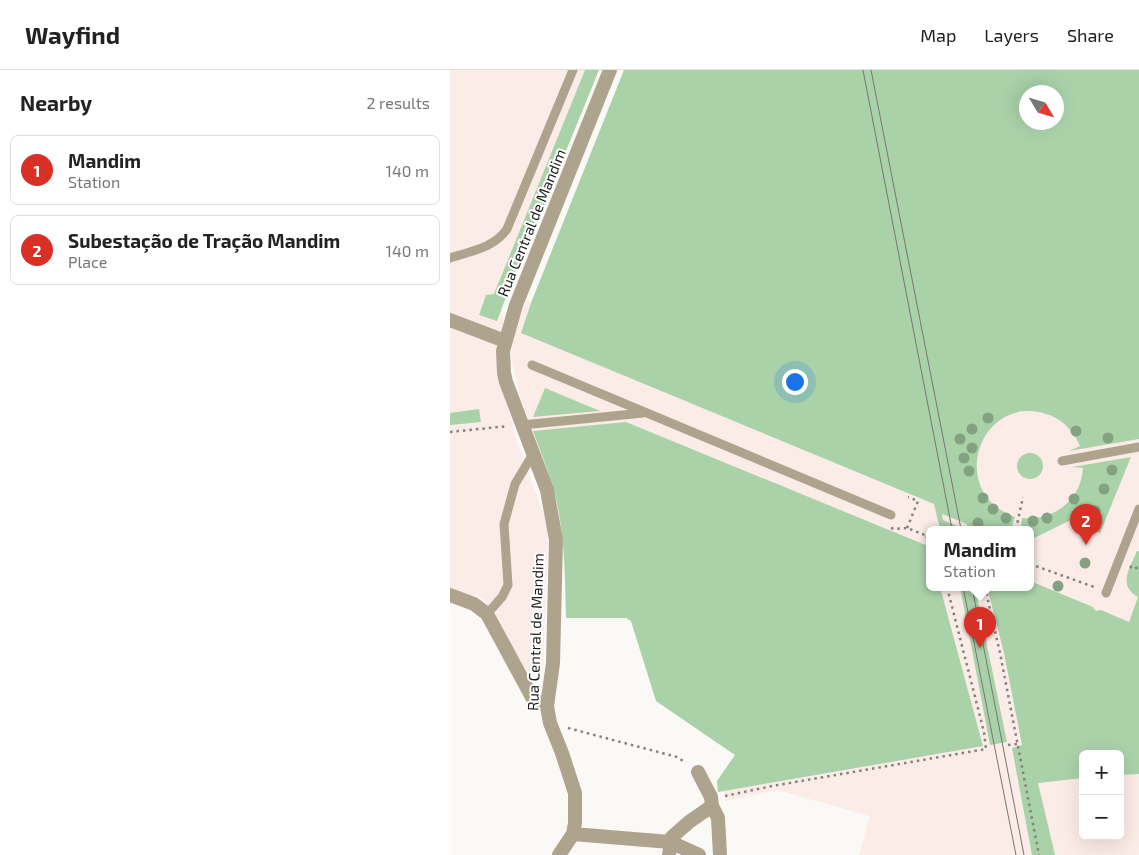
<!DOCTYPE html>
<meta charset="utf-8">
<style>
:root{--surface:#fff;--page:#f2f2f2;--text:#222;--muted:#767676;--line:#e0e0e0;--accent:#d93025}
body{margin:0;font-family:"Exo 2",sans-serif;background:var(--page);color:var(--text)}
.controls{position:absolute;right:15px;bottom:15px;display:grid;overflow:hidden;border-radius:8px;box-shadow:0 5px 20px #0002}
.controls button{width:45px;height:45px;display:grid;place-items:center;padding:0;border:0;border-bottom:1px solid var(--line);background:var(--surface);color:var(--text);font:25px sans-serif}
.compass{position:absolute;left:569px;top:15px;width:45px;height:45px;border-radius:50%;background:var(--surface);box-shadow:0 5px 20px #0002;rotate:128deg}
.you{position:absolute;left:344px;top:311px;width:18px;height:18px;margin:-12px;border:4px solid #fff;border-radius:50%;background:#1a73e8;box-shadow:0 0 0 8px #1a73e833}
.badge{display:grid;place-items:center;width:32px;height:32px;border-radius:50%;background:var(--accent);color:#fff;font-size:16px;font-weight:700}
.pin{position:absolute;translate:-50% -41px;filter:drop-shadow(0 1px 2px #0008)}
.pin::after{content:'';position:absolute;top:26px;width:18px;height:15px;background:inherit;clip-path:polygon(0 0,100% 0,50% 100%)}
.popup{position:absolute;left:476px;top:456px;width:108px;height:65px;box-sizing:border-box;display:grid;place-content:center;border-radius:8px;background:var(--surface);filter:drop-shadow(0 1px 4px #0005);font-size:16px;white-space:nowrap;color:var(--muted)}
.popup b{font-size:19px;color:var(--text)}
.popup::after{content:'';position:absolute;left:50%;top:100%;margin-left:-10px;border:10px solid transparent;border-top-color:var(--surface)}
.list{margin:0;padding:0;list-style:none}
h2{display:flex;justify-content:space-between;align-items:center;height:65px;margin:0;padding:0 20px;font-size:21px}
h2 small{font-size:16px;font-weight:400;color:var(--muted)}
.list li{display:grid;grid-template-columns:32px 1fr auto;gap:15px;align-items:center;box-sizing:border-box;height:70px;margin:0 10px 10px;padding:0 10px;border:1px solid var(--line);border-radius:8px}
.list b{display:block;font-size:19px;white-space:nowrap}
.list p{margin:0;font-size:16px;white-space:nowrap;color:var(--muted)}
.list em{font-size:16px;font-style:normal;color:var(--muted)}
.map{position:relative;flex:none;width:689px;height:785px;overflow:hidden}
header{display:flex;align-items:center;gap:30px;box-sizing:border-box;height:70px;padding:0 25px;background:var(--surface);border-bottom:1px solid var(--line)}
header strong{font-size:24px}
nav{display:flex;gap:28px;margin-inline-start:auto;font-size:18px}
main{display:flex}
aside{flex:1;background:var(--surface)}
.map>svg:first-child{display:block}
.industrial{fill:#fbece7;fill-rule:evenodd}
.green{fill:#aad2a9;fill-rule:evenodd}
.lines{fill:none;stroke-linecap:round;stroke-linejoin:round}
.path{stroke:#838280;stroke-width:2.5;stroke-dasharray:2.5 4;stroke-linecap:butt}
.service{stroke:#aea38d;stroke-width:9}
.minor{stroke:#aea38d;stroke-width:14}
.tram{stroke:#777675;stroke-width:1}
.tree{fill:#83a282}
.labels{text-anchor:middle;stroke-width:4;stroke-linejoin:round;paint-order:stroke}
.street-label{font-size:15px;fill:#1c1c1b;stroke:#fff}
</style>
<header>
<strong>Wayfind</strong>
<nav><a>Map</a><a>Layers</a><a>Share</a></nav>
</header>
<main>
<aside>
<h2>Nearby<small>2 results</small></h2>
<ul class="list">
<li><span class="badge">1</span><div><b>Mandim</b><p>Station</p></div><em>140 m</em></li>
<li><span class="badge">2</span><div><b>Subestação de Tração Mandim</b><p>Place</p></div><em>140 m</em></li>
</ul>
</aside>
<div class="map">
<svg width="689" height="785" viewBox="0 0 689 785">
<rect width="100%" height="100%" fill="#fbf9f6"/>
<path class="industrial" d="M0 0H149L76 179 73 181 62 208 52 237 55 271 53 318 67 373 98 455 93 601 78 606 33 528 0 521Z
M174 0H689V785H409L420 746 327 720 276 731 274 721 268 722 267 711 285 685 206 631 181 551 176 548H116L114 479 108 437 100 409 70 326 61 286 63 271 76 231 81 232ZM576 22H606V52H576ZM480 459H580V517H480ZM633 684H670V766H633Z"/>
<path class="green" d="M135 0H149L76 179 73 181 47 251 29 245 36 225 44 224Z
M174 0H689V369L619 381 630 376 629 374C623 360 611 348 596 344 529 323 496 423 565 447L561 459H531L523 455V459H518L517 454 492 444 493 450 514 459H490L484 434 71 263 81 233ZM576 22H606V52H576Z
M95 318 150 341 83 347Z
M29 339 31 352 0 355V343Z
M176 352 478 476 480 483V517H490L533 676 268 722 267 711 285 685 206 631 181 551 176 548H116C115 511 115 474 108 438 103 412 92 386 83 361Z
M567 396a13 13 0 1 1 26 0a13 13 0 1 1-26 0Z
M681 387 650 463 619 451 580 470V459H571L572 448C604 451 631 430 633 398L622 397Z
M687 481H689V704L670 705V684H633V708L588 713 605 785H582L562 678 572 675 554 583 537 517H580V511L643 537 646 541 651 540 679 552 688 527C667 515 680 498 687 481Z
M510 517H525L557 672 540 675Z"/>
<g class="lines">
<path class="path" d="M0 362 58 356
M441 458 444 459 457 458 480 467
M457 458 468 431 458 427
M566 459 573 427
M477 466 476 472 480 473
M580 494 647 518
M680 496 683 499 689 497
M535 517 550 583 589 785
M118 658 227 687 236 693
M558 675 567 674
M275 726 322 716 536 679 534 662 497 517"/>
<path class="service" d="M0 188C21 181 44 178 57 159L123 0
M82 295 441 445
M72 355 193 343
M612 391 689 377
M656 523 689 439
M37 544 52 527 58 515 54 454 65 414 83 384"/>
<path class="minor" d="M0 250 55 271
M0 525 24 534 37 544 83 629 97 636
M248 702 261 727 262 736 268 748 270 785
M123 764 220 772 249 785
M109 785 123 764 125 753V723L112 683 100 653 97 636 103 593 106 470 97 420 56 312 54 303 53 281 66 235 160 0
M219 785 222 767 239 752 262 736"/>
<path class="tram" d="M413 0 502 459
M421 0 511 459
M513 517 566 785
M522 517 574 785"/>
</g>
<g class="tree">
<circle cx="538" cy="348" r="5.5"/>
<circle cx="522" cy="359" r="5.5"/>
<circle cx="626" cy="361" r="5.5"/>
<circle cx="658" cy="368" r="5.5"/>
<circle cx="510" cy="369" r="5.5"/>
<circle cx="522" cy="378" r="5.5"/>
<circle cx="514" cy="388" r="5.5"/>
<circle cx="662" cy="400" r="5.5"/>
<circle cx="519" cy="401" r="5.5"/>
<circle cx="654" cy="419" r="5.5"/>
<circle cx="533" cy="428" r="5.5"/>
<circle cx="624" cy="429" r="5.5"/>
<circle cx="543" cy="439" r="5.5"/>
<circle cx="645" cy="441" r="5.5"/>
<circle cx="556" cy="448" r="5.5"/>
<circle cx="597" cy="448" r="5.5"/>
<circle cx="583" cy="451" r="5.5"/>
<circle cx="528" cy="453" r="5.5"/>
<circle cx="635" cy="493" r="5.5"/>
<circle cx="608" cy="516" r="5.5"/>
</g>
<g class="labels">
<g class="street-label">
<text transform="translate(82 153) rotate(-68)" y="5">Rua Central de Mandim</text>
<text transform="translate(86 562) rotate(-88)" y="5">Rua Central de Mandim</text>
</g>
</g>
</svg>
<div class="controls">
<button>+</button>
<button>−</button>
</div>
<svg class="compass" viewBox="-18 -18 36 36"><path d="M0-13l5 13h-10z" fill="#e53935"/><path d="M0 13l5-13h-10z" fill="#767676"/></svg>
<div class="you"></div>
<div class="pin badge" style="left:530px;top:578px">1</div>
<div class="popup"><b>Mandim</b>Station</div>
<div class="pin badge" style="left:636px;top:475px">2</div>
</div>
</main>
